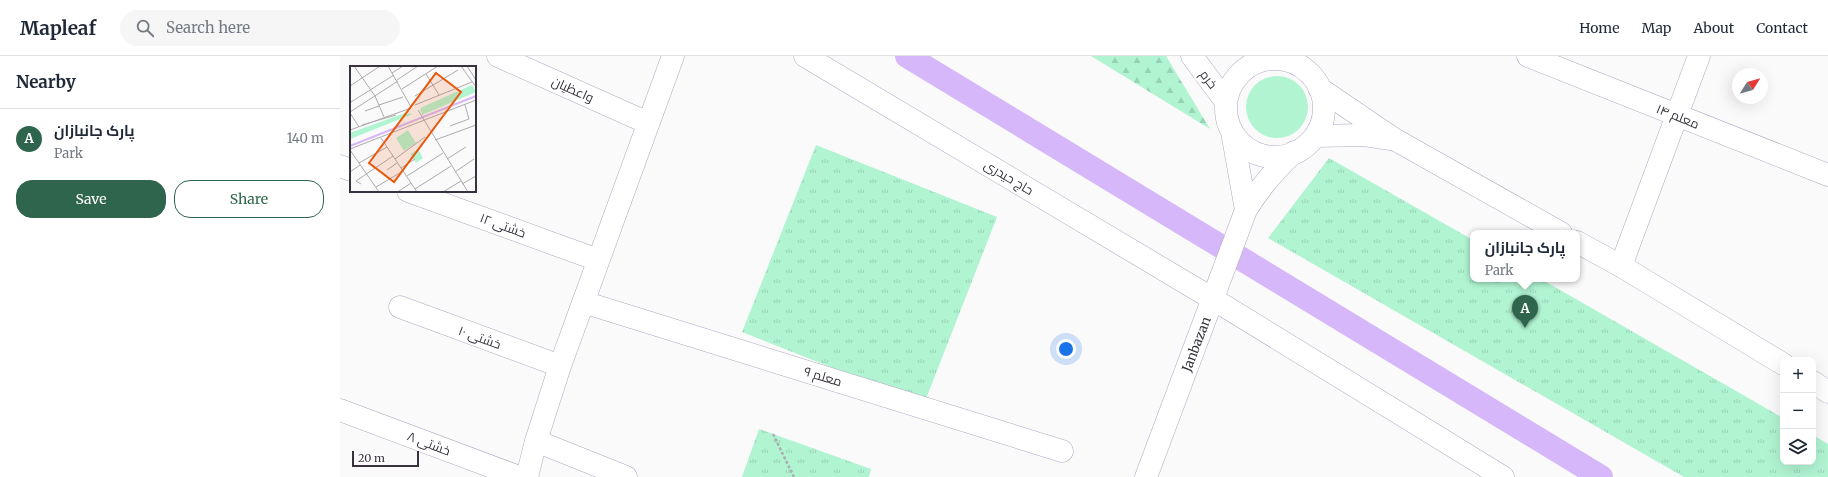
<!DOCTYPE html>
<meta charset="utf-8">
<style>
:root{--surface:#fff;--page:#f6f6f7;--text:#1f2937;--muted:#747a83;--line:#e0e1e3;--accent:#2e654c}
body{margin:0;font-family:Merriweather,Cairo,serif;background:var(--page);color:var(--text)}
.controls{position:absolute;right:12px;bottom:12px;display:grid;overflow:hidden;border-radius:8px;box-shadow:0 4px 16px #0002}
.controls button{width:36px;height:36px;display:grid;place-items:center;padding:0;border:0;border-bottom:1px solid var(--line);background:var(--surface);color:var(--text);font:20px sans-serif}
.compass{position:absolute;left:1392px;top:12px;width:36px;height:36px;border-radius:50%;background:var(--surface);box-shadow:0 4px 16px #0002;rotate:53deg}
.scale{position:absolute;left:12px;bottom:10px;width:67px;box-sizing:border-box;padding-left:4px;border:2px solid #37323d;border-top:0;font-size:11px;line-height:14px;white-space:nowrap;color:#37323d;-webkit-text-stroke:3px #fff;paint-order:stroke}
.you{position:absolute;left:726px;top:293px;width:14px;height:14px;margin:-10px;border:3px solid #fff;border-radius:50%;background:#1a73e8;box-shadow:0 0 0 6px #1a73e833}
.badge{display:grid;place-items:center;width:26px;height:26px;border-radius:50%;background:var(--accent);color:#fff;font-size:13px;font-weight:700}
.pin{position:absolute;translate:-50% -33px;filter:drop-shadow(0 1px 2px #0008)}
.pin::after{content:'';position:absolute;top:21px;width:14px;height:12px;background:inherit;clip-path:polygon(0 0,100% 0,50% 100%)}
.popup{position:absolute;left:1130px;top:174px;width:110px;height:52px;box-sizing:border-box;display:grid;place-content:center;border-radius:8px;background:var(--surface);filter:drop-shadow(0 1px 3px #0005);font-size:13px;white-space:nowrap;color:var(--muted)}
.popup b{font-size:15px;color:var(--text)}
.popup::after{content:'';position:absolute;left:50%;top:100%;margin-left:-8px;border:8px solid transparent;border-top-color:var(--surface)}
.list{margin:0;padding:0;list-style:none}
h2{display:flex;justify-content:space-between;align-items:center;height:52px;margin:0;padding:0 16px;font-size:17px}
h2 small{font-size:13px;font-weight:400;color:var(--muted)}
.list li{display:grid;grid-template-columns:26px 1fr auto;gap:12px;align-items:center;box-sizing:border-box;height:60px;padding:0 16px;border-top:1px solid var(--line)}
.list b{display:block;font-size:15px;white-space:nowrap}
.list p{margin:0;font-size:13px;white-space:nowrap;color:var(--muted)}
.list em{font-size:13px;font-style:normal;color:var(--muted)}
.actions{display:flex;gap:8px;padding:12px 16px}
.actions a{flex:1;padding:9px 0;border:1px solid var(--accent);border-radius:16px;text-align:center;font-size:14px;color:var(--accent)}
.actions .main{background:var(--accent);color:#fff}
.icon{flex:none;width:22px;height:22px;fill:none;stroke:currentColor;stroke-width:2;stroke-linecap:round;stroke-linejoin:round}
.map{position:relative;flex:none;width:1488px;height:421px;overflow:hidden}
header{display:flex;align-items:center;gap:24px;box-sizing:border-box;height:56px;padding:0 20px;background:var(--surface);border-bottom:1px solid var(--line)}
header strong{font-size:19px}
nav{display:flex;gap:22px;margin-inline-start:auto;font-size:14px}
.search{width:280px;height:36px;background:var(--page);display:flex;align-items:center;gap:10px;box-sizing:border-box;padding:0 14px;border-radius:22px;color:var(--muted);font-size:15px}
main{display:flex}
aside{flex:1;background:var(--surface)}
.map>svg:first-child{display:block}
.green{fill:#b0f4d2}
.forest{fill:url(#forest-firs)}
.park{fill:url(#park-tufts)}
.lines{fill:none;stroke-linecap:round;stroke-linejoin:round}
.canal{stroke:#d6b8fa;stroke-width:24}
.street-casing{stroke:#b2a6c2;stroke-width:23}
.secondary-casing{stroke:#b2a6c2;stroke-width:23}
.path{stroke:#aeadb1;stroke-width:2.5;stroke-dasharray:3 2;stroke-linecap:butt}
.street{stroke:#fff;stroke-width:22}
.secondary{stroke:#fff;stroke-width:22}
.labels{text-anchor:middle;stroke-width:4;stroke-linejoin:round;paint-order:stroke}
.street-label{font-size:13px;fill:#37323d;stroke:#fff}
.inset-river{fill:none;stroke:#d6b8fa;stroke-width:2}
.inset-road{fill:none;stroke:#acaaae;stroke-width:1}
.view{fill:#e8590c;fill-opacity:0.15;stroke:#e8590c;stroke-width:2}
.inset-edge{fill:none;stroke:#37323d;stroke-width:2}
</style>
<header>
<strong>Mapleaf</strong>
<div class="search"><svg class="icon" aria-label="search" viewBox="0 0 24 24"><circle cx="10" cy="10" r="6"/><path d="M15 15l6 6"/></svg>Search here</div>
<nav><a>Home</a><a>Map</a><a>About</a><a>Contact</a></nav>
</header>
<main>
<aside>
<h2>Nearby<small></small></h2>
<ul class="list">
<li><span class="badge">A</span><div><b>پارک جانبازان</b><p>Park</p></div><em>140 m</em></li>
</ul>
<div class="actions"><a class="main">Save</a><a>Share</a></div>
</aside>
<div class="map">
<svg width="1488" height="421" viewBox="0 0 1488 421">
<defs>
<pattern id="forest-firs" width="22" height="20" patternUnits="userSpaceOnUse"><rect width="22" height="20" fill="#b0f4d2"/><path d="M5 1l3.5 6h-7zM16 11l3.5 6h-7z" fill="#98d2b5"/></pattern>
<pattern id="park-tufts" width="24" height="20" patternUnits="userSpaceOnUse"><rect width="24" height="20" fill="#b0f4d2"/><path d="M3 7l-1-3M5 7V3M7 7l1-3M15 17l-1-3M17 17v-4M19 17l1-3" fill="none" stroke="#98d2b5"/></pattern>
</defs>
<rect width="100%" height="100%" fill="#fafafa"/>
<path class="green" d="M906 51a31 31 0 1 1 62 0a31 31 0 1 1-62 0Z"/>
<path class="forest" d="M751 0H826L870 73Z"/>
<path class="park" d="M476 89 657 161 584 348 402 276Z
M989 102 1133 184V223H1201L1443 362V406H1473V379L1488 388V421H1344L928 182Z
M419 373 531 413 529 421H402Z"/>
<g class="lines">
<path class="canal" d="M567 0 1261 421"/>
<g class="street-casing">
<path id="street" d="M158 0 308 67
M1188 0 1488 119
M0 110 11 114
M68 135 258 204
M1281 210 1359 0
M243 246 722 395
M60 251 220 310
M0 354 179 421
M196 385 220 310 333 0
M187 421 196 385 286 421"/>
</g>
<g class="secondary-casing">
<path id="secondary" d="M465 0 873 243 1163 421
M852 0 886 46
M886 52a49 49 0 1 1 98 0a49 49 0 1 1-98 0Z
M979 32 1054 83 1221 177
M892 76 906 154
M975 80 1023 79 1049 83
M1237 186 1281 210 1443 308
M1473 326 1488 336
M806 421 906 154C919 132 935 114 954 96"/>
</g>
<path class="path" d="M433 378 454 421"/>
<use href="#street" class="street"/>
<use href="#secondary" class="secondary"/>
</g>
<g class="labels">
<g class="street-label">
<text transform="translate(869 23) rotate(53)" y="5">خرم</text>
<text transform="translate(233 33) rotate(24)" y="5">واعظیان</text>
<text transform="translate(1338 60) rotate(22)" y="5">معلم ۱۴</text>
<text transform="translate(669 121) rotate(31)" y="5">حاج حیدری</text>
<text transform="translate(163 169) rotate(20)" y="5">خشتی ۱۲</text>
<text transform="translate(140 281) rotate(20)" y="5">خشتی ۱۰</text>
<text transform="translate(856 288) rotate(-69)" y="5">Janbazan</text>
<text transform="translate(483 320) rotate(17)" y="5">معلم ۹</text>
<text transform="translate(89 387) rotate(21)" y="5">خشتی ۸</text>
</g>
</g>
<g transform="translate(10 10)">
<rect width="126" height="126" fill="#fafafa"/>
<path d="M55 47 63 48 0 73V67Z" fill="#b0f4d2"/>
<path d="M122 19 126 26 72 49 70 42ZM58 64 66 77 54 85 46 72ZM68 83 73 92 66 97 60 88Z" fill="#b0f4d2"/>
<path class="inset-river" d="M0 80 126 30"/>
<path class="inset-road" d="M4 0 25 30 34 51M38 0 61 41M111 0 126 21M117 0 126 14M42 7 53 0M76 8 89 29M47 14 68 0M0 20 30 0M52 23 88 0M65 30 108 4M1 36 44 9M29 39 53 31M65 39 122 16M68 44 118 126M15 45 29 40M0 46 48 15M0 47 9 61M12 59 46 49M100 60 119 53 115 39M0 64 61 42M31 72 51 102M85 74 126 59M0 83 126 34M0 84 29 126M45 93 75 71M65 93 51 102 65 123M97 93 116 81M9 97 37 81M37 104 47 97M0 106 10 99M105 106 124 93M57 110 93 87M11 118 6 115 43 90M112 118 126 110M26 121 53 105M49 125 61 117M67 126 65 123 101 100M93 126 111 115"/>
<path class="view" d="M86 7 111 26 44 116 19 97Z"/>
<rect width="126" height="126" class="inset-edge"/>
</g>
</svg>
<div class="controls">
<button>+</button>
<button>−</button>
<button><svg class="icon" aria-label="layers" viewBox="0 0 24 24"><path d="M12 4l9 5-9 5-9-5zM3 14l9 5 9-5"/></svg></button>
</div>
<svg class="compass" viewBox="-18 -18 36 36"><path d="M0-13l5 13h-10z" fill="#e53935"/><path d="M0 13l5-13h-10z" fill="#747a83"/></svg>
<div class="scale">20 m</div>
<div class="you"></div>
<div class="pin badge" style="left:1185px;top:272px">A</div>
<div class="popup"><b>پارک جانبازان</b>Park</div>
</div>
</main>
